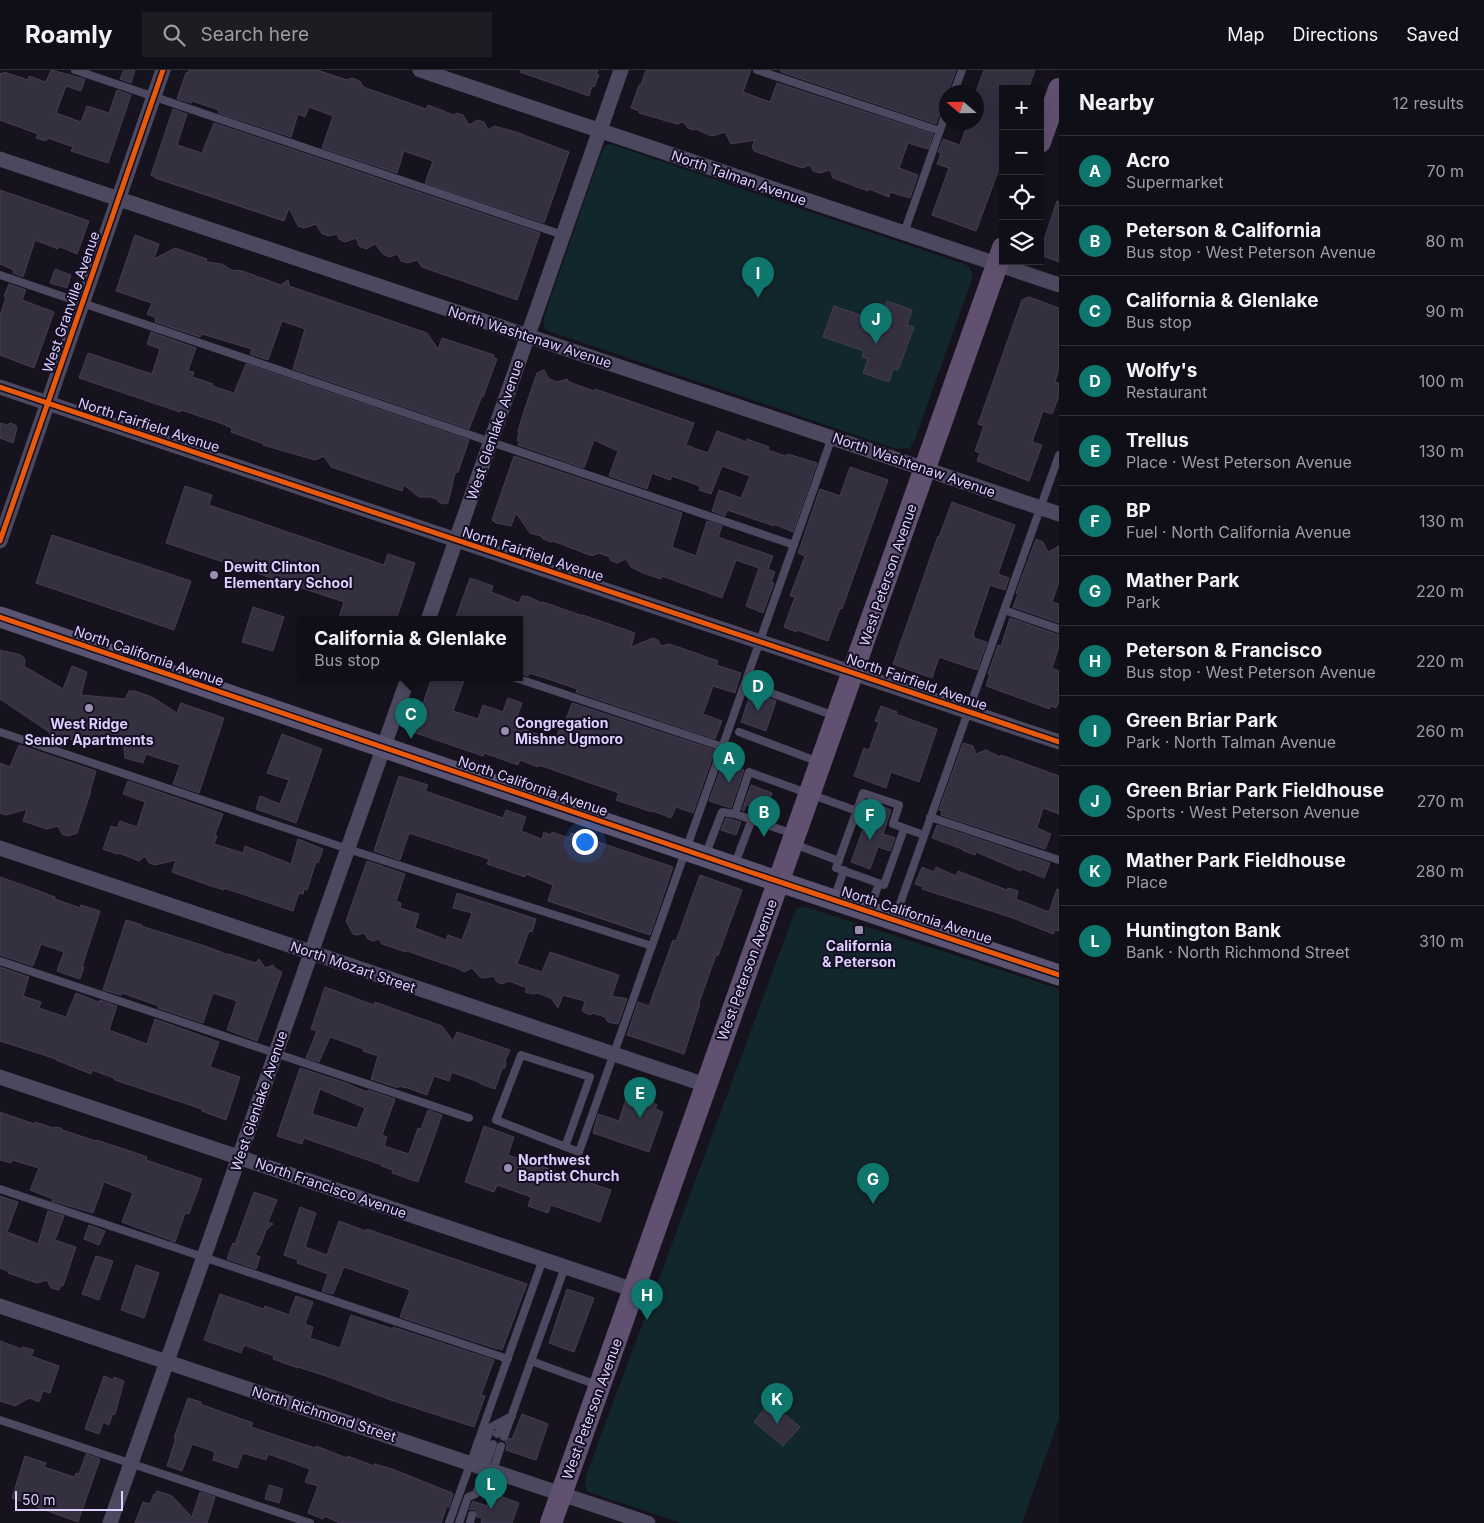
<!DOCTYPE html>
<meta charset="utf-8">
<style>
:root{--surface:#100e16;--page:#1e1c23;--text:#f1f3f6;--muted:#9c9ca1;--line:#302e35;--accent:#0f766e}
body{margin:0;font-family:Inter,sans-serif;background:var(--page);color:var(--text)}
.controls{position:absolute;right:15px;top:15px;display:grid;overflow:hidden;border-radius:0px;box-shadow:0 5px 20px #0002}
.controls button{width:45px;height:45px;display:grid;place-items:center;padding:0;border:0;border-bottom:1px solid var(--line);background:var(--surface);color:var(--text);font:25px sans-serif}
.compass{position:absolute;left:939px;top:15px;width:45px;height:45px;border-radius:50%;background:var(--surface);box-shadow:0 5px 20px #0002;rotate:290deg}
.scale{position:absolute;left:15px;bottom:12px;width:108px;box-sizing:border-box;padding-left:5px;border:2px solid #dcd0fe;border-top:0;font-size:14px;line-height:18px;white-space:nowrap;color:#dcd0fe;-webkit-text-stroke:4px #140e23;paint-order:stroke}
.you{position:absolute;left:584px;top:771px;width:18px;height:18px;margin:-12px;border:4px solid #fff;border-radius:50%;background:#1a73e8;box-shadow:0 0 0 8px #1a73e833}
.badge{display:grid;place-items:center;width:32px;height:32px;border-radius:50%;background:var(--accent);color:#fff;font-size:16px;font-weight:700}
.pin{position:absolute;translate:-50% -41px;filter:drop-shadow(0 1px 2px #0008)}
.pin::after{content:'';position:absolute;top:26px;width:18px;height:15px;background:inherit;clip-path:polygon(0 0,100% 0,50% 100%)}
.popup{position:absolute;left:298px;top:546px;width:225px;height:65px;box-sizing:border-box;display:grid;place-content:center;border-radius:0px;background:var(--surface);filter:drop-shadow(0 1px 4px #0005);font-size:16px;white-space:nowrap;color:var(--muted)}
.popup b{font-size:19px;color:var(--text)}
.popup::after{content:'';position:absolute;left:50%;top:100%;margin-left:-10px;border:10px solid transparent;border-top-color:var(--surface)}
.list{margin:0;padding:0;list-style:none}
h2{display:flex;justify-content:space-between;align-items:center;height:65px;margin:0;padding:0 20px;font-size:21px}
h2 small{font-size:16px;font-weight:400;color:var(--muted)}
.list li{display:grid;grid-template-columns:32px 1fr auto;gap:15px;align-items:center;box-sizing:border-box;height:70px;padding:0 20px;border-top:1px solid var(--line)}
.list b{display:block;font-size:19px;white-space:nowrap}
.list p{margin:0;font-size:16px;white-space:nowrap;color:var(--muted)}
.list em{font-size:16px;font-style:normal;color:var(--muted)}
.icon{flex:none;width:28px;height:28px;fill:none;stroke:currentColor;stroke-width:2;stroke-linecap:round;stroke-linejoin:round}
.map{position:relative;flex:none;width:1059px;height:1453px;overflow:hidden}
header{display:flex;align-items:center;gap:30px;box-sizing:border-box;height:70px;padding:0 25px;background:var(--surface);border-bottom:1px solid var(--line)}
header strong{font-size:24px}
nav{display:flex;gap:28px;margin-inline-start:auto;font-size:18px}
.search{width:350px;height:45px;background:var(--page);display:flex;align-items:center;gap:12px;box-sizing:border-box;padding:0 18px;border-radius:0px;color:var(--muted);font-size:19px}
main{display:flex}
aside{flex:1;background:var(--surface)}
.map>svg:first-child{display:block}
.green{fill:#12272b}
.building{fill:#353040;stroke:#443d52;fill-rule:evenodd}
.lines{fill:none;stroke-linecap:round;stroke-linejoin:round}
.lane{stroke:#4c485f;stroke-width:8}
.street{stroke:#4c485f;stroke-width:15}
.secondary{stroke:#5a5472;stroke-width:21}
.primary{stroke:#615170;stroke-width:22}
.cycleway-casing{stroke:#140e23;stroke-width:8}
.cycleway{stroke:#e8590c;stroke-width:5}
.poi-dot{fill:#978eb0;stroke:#140e23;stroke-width:2}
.labels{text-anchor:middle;stroke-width:4;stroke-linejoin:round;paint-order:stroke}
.street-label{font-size:14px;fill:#dcd0fe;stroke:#140e23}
.poi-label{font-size:14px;font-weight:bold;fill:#dcd0fe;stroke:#140e23;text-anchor:start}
</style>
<header>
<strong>Roamly</strong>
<div class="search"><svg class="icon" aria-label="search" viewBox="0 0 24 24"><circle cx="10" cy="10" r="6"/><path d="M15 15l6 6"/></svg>Search here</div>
<nav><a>Map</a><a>Directions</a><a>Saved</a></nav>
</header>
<main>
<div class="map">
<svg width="1059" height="1453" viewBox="0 0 1059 1453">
<rect width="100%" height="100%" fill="#16131e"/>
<path class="green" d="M610 74 967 195C972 200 973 203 972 209L914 372 910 378 897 379 548 261 544 257V247L601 83 605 76Z
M803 837 809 838 1059 919V1349L1022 1453H681L591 1423C584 1419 585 1414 586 1406L794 844 797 839Z"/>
<path class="building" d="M51 0 85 9 81 21 66 16 56 43 81 52 87 36 109 43 117 20 131 25 108 93 71 81 73 77 48 68 46 71 36 68 38 64 0 50V3L3 4 4 2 28 10 29 6 46 12Z
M124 0H135L131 13 120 9Z
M189 0H317L347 10 352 8 360 11 363 17 426 39 428 35 454 45 457 43 463 45 469 55 478 50 484 52 488 60 494 56 516 62 569 82 544 153 425 113 433 91 404 81 397 103 322 78 333 46 309 37 305 47 298 44 291 67 218 43 219 40 192 31 191 33 177 29 186 3 189 2Z
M521 0H598L596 4 599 5 594 17 592 16 589 26 520 2Z
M646 0H751L743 22 770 32 777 13 933 64 928 79 908 73 899 98 918 105 910 128 890 122 889 127 869 119 868 121 833 108 830 100 820 103 813 101 810 95 802 98 768 86 754 81 752 77 755 70 731 74 725 62 712 66 709 65 696 59 693 60 688 58 683 52 677 54 639 43V41L631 38 639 15H641Z
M781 0H956L948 22H946V35L943 33 936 54 781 2Z
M984 0H1035L1028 19H1003V88L976 161 932 145 949 98 937 94 941 83 938 82 943 69 960 75 968 53 976 56V22Z
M173 39 187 44 177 75 202 83 214 53 540 163 517 230 422 197 417 190 407 193 401 191 397 184 390 187 384 185 375 174 366 179 359 176 356 168 345 172 339 169 337 164 329 166 322 164 316 154 304 158 298 156 289 138 284 151 155 108V107L151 105Z
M0 120 89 151 77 184 58 176V179L35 170 23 207 13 203 14 200 0 194Z
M1057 131H1059V192L1040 185V182Z
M135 165 159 174 154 189 175 178 181 180 207 189 206 192 222 194 233 201 237 200 242 201 281 215 288 210 289 216 427 263 438 279 442 268 494 285 493 287 497 289 483 327 482 326 469 359 293 299 305 259 282 251 268 290 250 284 252 279 202 264 200 267 155 252 156 248 147 244 152 233 116 221Z
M55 199 71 205 67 218 50 213Z
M9 214 26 220 22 230 54 242 34 298 0 285V246L6 227 4 226Z
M1029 227 1059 238V298L1055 312 1059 313V326L1052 344 1043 341 1032 372 1042 375 1029 411 977 391 980 383 975 381 984 356 978 354 983 340 1022 230Z
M887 231 912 240 907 255 914 257 898 300 893 299 889 312 863 303 868 289 862 287 864 281 823 267 834 236 874 250 876 244 882 246Z
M151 262 196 278 188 301 194 302 192 307 213 314 212 316 234 323 246 294 469 370 458 402 455 403 448 433 443 434 439 432 436 429 430 427H419L404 415 402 421 331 397 324 386 315 390 263 375 264 374 231 362 232 358 226 356V355L181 340 180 342 79 308 88 283 152 304 160 279 147 274Z
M544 300 549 309 557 312 567 309 569 312 594 321 595 319 694 353 686 375 708 383 717 361 739 369 747 372V369L769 377 768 380 785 386 788 384 817 393 793 462 774 454V456L727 440 725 446 712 441 719 420 741 428 750 406 722 396 711 424 699 420 700 416 672 406 670 410 652 403 647 419 609 406 618 381 594 370 584 398 518 375 519 371 517 370 519 363 518 361 524 341 537 303Z
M0 353 7 355 10 353 15 355 17 358 13 373 0 368Z
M514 386 682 443 672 477 696 486 707 451 722 456 718 467 773 486 768 499 775 502 771 512 774 513 763 543 746 536 759 498 736 490 722 528 662 506 661 509 643 503 631 497 626 489 617 493 610 490V487L599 483 592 486 553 471 551 472 543 469 541 466 530 463 516 443 511 456 496 453 492 450Z
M850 397 888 410 842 539 840 538 828 571 797 560 796 562 784 557 795 527 790 526 805 486 798 483 820 419 840 426Z
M185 416 212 425 209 435 384 495 388 484 415 493 396 550 387 546 385 550H338L344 532 166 473Z
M952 432 1015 455 998 504 1009 508 1005 520 990 515 973 565H974V568L987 572 977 600 939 587 932 608 893 594 938 466 939 467Z
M52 465 191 511 174 560 36 513Z
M1036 469 1043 472 1048 482 1059 476V512L1052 532 1059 534V553L1013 537 1018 524 1016 523Z
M470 508 493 516 491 522 519 533 522 526 529 527 542 533 543 532 583 546V545L635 563 631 577 653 568 658 570 661 576 669 574 687 580 718 591 716 595 741 603 735 623 713 616 703 644 722 651 715 669 576 622 577 619 551 610 529 603 528 606 520 603V550H455Z
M253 537 284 547 273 581 242 572Z
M1010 548 1059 565V577L1052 598 1059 601V631L1056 638 1051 636 1050 639 986 616 990 604H988L998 575 1001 576Z
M0 580 21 585 25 589 24 596 63 619 72 596 87 602 81 625 125 629 129 621H135L152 627 177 643 181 633 224 648 199 723 173 714 180 695 146 684 143 693 125 688 123 670 94 669 90 676 66 668 62 677 54 674 49 662 0 629Z
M432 608H465L453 641 478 649 483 635 503 642 508 628 522 633 514 656 555 670 559 660 562 661 572 633 715 680 693 743 676 737 671 748 653 741 652 742 616 730 619 723 539 695 538 697 520 690 518 695 484 683 483 686 413 662Z
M751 622 776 631 766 661 741 652Z
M881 636 897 642 896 644 937 659 919 712 891 702 886 718 854 706 864 678 869 680 879 652 875 651Z
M282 664 322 679 296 753 256 739 260 726 280 734 289 710 267 703Z
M963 673 973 676 976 684 986 680 1000 687 1001 685 1059 706V744L1043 738 1037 758 1051 764 1045 779 941 745 942 741 939 740Z
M19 675 96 701 90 721H91L77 763 68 766 62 764 58 756 47 759 23 751 27 739 6 745 0 743V693L10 697Z
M723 693 744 700 731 738 709 731Z
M399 706 428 715 425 721 503 748 506 740 526 747 521 761 542 769 544 762 551 765 552 762 569 768 571 763 673 797 650 865 548 831 553 815 526 804 525 807 487 794 489 789 409 763 400 790 374 781Z
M128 711 223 744 215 765 217 766 214 774 243 783 245 776 291 794 298 769 323 779 318 793 316 792 307 820 304 819 303 824 299 823 293 841 224 818V820L208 815 172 802 176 790 155 795 149 793 145 786 139 791 119 783 118 784 103 779 111 756 117 758 120 751 137 757 145 732 123 724Z
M751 715 772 723 765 742 746 735 744 741 742 740Z
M873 732 891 740 883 764 895 768 890 781 878 777 870 799 851 792Z
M726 748 741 752 736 765 721 760Z
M937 755 1050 793 1044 808 1022 799 1021 801 976 782 975 785 962 780V779L932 768Z
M367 791 405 804 396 831 401 833 400 838 419 844 415 858 446 870 448 865 462 870 472 843 453 838 457 823 536 849 532 862 529 861 517 894 542 902 550 882 619 905 612 926 627 929 618 954 608 952 605 947 593 943 590 945 582 941 585 931 563 925 558 938 551 928 537 923 533 924 525 922 527 918 509 911 502 914 497 912 493 906 485 908 480 907 472 898 464 902 459 899 407 881 406 882 382 874 379 869 373 871 368 869 364 863 358 865 353 864 346 851Z
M922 797 934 802 936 797 956 806 958 801 1007 820 1008 818 1018 821 1016 829 1049 842 1057 819 1059 820V861L1055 860 1053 864 1010 847 922 819 923 817 915 814Z
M700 805 742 820 718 886 716 885 699 933 700 934 684 984 627 965 638 932 649 936 673 870 676 871Z
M0 807 34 819 55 827V829L80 838 81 835 100 841 82 897H84L80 909 57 901 64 882 41 874 33 896 0 885Z
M126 850 142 855 141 856 205 876 229 885V884L255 893 259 889 265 898 273 895 276 899 282 902 257 971 227 960 237 931 213 923 203 953 158 938 159 936 122 923 121 925 103 920Z
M0 897 29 907 23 926 41 932 39 938 66 947 76 923 99 932 100 930 117 936 109 960 147 974 155 949 219 972 210 997 240 1007 226 1050 202 1041V1039L115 1010 114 1008 92 1000 91 1004 56 990V989L0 971Z
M325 917 374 935 375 932 442 956 453 971 457 962 510 980 505 991 506 994 505 998 502 999 495 1019 481 1014V1013L452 1002 449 1011 434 1006 427 1025 405 1017V1018L399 1016 398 1018 371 1009 378 986 363 981 364 979 330 967 319 992 306 988 317 961 311 959Z
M300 998 346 1013 367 1022 368 1020 395 1029 382 1065 387 1067 384 1076 409 1084 418 1058 421 1059 428 1040 442 1045 418 1112 392 1103 393 1100 381 1096 382 1095 304 1068 302 1074 277 1066ZM320 1019 365 1038 357 1058 312 1044Z
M629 1020 655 1028 653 1033 657 1035 655 1039 663 1042 649 1082 593 1063 598 1044 619 1051Z
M0 1042 34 1054 35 1052 53 1058 56 1057 61 1058 62 1060 96 1071V1070L127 1080 147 1087 146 1090 202 1109 189 1144 185 1143 175 1172 122 1152 133 1123 104 1112 93 1143 52 1131 53 1129 30 1120 39 1098 12 1090 11 1093 0 1090Z
M484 1056 514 1067 508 1085 611 1120 600 1152 551 1135 548 1143 528 1136 531 1127 497 1115 494 1122 465 1112Z
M254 1122 277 1130 268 1152 273 1154 266 1160 261 1174 255 1185 260 1187 256 1199 227 1189 233 1173 235 1174Z
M0 1126 18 1132 7 1162 38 1174 48 1141 64 1146 55 1170 76 1177 63 1216 61 1215 59 1220 51 1218 47 1210 37 1213 8 1203 9 1202 0 1198Z
M300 1137 316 1143 305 1177 327 1185 339 1151 366 1161 367 1159 527 1214 502 1280 498 1278 497 1279 400 1247 410 1220 344 1197 333 1224 322 1221 328 1204 297 1193 298 1190 284 1185Z
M89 1155 105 1161 99 1175 84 1169Z
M96 1186 113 1191 99 1230 82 1224Z
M136 1195 159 1203 144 1248 121 1240Z
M567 1219 594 1228 574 1282 549 1273Z
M220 1224 264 1239 265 1236 289 1245 296 1226 313 1232 305 1254 313 1257 310 1268 340 1278 351 1245 393 1259V1257L396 1258 494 1290 481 1325 485 1326 474 1357 391 1330 326 1306 298 1297V1298L273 1289 274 1286 244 1275 241 1283 204 1270Z
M0 1271 22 1279 23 1277 34 1280 31 1286 59 1296 50 1323 43 1321 39 1332 29 1328 15 1336 0 1331Z
M104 1306 113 1310 114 1307 124 1311 115 1344 112 1345 109 1355 103 1352 99 1364 85 1359Z
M188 1328 201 1332 200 1334 253 1353 251 1357 315 1378 316 1376 347 1388 348 1386 374 1396 375 1394 392 1399 452 1423 453 1424 449 1437 447 1436 441 1453H340L324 1446 323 1449 308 1443 318 1416 305 1412 310 1399 268 1384 266 1390 243 1383 237 1398 213 1390 215 1382 192 1374 182 1401 167 1396 176 1368H174Z
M770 1332 800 1357 783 1376 754 1352Z
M522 1344 548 1354 536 1390 506 1380 507 1375 505 1372 509 1368 512 1369Z
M86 1384 100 1389 78 1452 12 1428 25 1386 46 1393 44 1397 74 1407 76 1403 79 1404Z
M269 1415 283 1419 279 1433 265 1429Z
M157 1421 172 1426 192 1447 200 1422 215 1427 207 1453H135L143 1432 150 1434 154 1424 156 1425Z
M492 1423 519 1433 512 1453H481L482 1448 477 1447 476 1441 473 1439 469 1440 473 1431 487 1436Z"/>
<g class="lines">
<path class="lane" d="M75 0 563 165
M757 0 940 61
M954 22 962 0
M904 163 946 43
M0 205 794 475
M1004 540 1059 559
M516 608 723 677
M757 618 835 646
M0 662 348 779 652 876
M739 662 819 692
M930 747 1059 790
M904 759 884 815 836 798 863 723 899 735 893 754 924 765
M794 764 735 744 749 702 857 741
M794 774 839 791
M705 786 722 742 735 744
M734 796 752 749
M834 829 844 800
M870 839 879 813
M895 848 1059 385
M0 891 469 1048
M565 1077 590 1007 521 985 496 1050 579 1082 832 367
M0 1119 508 1289
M565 1197 531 1291 597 1315
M0 1350 310 1453
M497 1364 507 1352
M504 1367 531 1291
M477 1396 491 1357 512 1346
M493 1401 501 1376
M449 1453 543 1189
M459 1453 468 1427 476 1424 493 1374
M470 1453 472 1445"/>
<path class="street" d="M420 0 1059 215
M0 89 1059 444
M0 317 1059 672
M0 471 163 0
M428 550 621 0
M0 778 706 1015
M0 1007 634 1220
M0 1236 648 1453
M110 1453 408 608"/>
<path class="secondary" d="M0 547 750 802 1059 905"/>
<path class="primary" d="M1040 72 1059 19
M551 1453 1003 178"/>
<g class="cycleway-casing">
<path id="cycleway" d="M0 317 1059 672
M0 471 163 0
M0 547 750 802 1059 905"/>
</g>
<use href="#cycleway" class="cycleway"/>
</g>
<g class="poi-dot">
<circle cx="214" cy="505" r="5"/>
<circle cx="89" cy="638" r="5"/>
<circle cx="505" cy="661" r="5"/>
<rect x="854" y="855" width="10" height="10" rx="2.5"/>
<circle cx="508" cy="1098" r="5"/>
</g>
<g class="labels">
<g class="street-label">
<text transform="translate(739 108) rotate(19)" y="5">North Talman Avenue</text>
<text transform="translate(71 232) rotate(-71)" y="5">West Granville Avenue</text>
<text transform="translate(530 267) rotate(18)" y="5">North Washtenaw Avenue</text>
<text transform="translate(149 355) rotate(18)" y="5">North Fairfield Avenue</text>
<text transform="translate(495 360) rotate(-71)" y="5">West Glenlake Avenue</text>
<text transform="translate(914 395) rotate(19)" y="5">North Washtenaw Avenue</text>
<text transform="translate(533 484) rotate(18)" y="5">North Fairfield Avenue</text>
<text transform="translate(888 505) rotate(-71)" y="5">West Peterson Avenue</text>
<text transform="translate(149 586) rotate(19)" y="5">North California Avenue</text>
<text transform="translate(917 612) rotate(19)" y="5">North Fairfield Avenue</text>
<text transform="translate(533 716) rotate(19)" y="5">North California Avenue</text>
<text transform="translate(917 845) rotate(18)" y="5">North California Avenue</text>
<text transform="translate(353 897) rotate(19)" y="5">North Mozart Street</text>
<text transform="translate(747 900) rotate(-70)" y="5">West Peterson Avenue</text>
<text transform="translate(259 1031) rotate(-71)" y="5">West Glenlake Avenue</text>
<text transform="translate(331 1118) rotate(19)" y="5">North Francisco Avenue</text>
<text transform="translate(592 1339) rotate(-70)" y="5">West Peterson Avenue</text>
<text transform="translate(324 1344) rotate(18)" y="5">North Richmond Street</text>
</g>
<g class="poi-label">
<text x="224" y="502">Dewitt Clinton<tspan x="224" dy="16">Elementary School</tspan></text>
<text x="515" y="658">Congregation<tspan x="515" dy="16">Mishne Ugmoro</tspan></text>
<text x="89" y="659" text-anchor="middle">West Ridge<tspan x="89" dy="16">Senior Apartments</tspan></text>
<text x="859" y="881" text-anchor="middle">California<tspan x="859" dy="16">&amp; Peterson</tspan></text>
<text x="518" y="1095">Northwest<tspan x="518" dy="16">Baptist Church</tspan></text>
</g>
</g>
</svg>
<div class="controls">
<button>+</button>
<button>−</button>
<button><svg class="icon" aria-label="locate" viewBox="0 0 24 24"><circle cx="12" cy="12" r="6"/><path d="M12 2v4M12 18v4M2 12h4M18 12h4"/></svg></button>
<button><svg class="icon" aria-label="layers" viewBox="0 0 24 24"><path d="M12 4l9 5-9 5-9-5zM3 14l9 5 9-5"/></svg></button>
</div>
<svg class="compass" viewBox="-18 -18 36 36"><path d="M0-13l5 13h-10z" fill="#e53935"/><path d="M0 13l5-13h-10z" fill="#9c9ca1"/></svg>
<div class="scale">50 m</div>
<div class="you"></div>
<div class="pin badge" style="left:729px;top:713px">A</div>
<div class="pin badge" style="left:764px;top:767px">B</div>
<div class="pin badge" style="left:411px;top:669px">C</div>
<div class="popup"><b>California &amp; Glenlake</b>Bus stop</div>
<div class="pin badge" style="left:758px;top:641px">D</div>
<div class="pin badge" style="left:640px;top:1048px">E</div>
<div class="pin badge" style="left:870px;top:770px">F</div>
<div class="pin badge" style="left:873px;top:1134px">G</div>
<div class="pin badge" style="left:647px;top:1250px">H</div>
<div class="pin badge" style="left:758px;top:228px">I</div>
<div class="pin badge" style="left:876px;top:274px">J</div>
<div class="pin badge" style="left:777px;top:1354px">K</div>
<div class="pin badge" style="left:491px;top:1439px">L</div>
</div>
<aside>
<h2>Nearby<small>12 results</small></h2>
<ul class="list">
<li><span class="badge">A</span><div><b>Acro</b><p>Supermarket</p></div><em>70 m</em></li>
<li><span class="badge">B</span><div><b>Peterson &amp; California</b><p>Bus stop · West Peterson Avenue</p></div><em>80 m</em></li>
<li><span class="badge">C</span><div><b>California &amp; Glenlake</b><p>Bus stop</p></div><em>90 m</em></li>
<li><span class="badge">D</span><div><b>Wolfy's</b><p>Restaurant</p></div><em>100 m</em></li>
<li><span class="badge">E</span><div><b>Trellus</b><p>Place · West Peterson Avenue</p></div><em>130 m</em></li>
<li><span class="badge">F</span><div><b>BP</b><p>Fuel · North California Avenue</p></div><em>130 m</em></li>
<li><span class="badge">G</span><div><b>Mather Park</b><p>Park</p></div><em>220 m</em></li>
<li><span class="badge">H</span><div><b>Peterson &amp; Francisco</b><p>Bus stop · West Peterson Avenue</p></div><em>220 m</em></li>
<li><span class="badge">I</span><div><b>Green Briar Park</b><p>Park · North Talman Avenue</p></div><em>260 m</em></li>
<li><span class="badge">J</span><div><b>Green Briar Park Fieldhouse</b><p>Sports · West Peterson Avenue</p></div><em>270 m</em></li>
<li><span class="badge">K</span><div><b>Mather Park Fieldhouse</b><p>Place</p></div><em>280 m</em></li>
<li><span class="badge">L</span><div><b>Huntington Bank</b><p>Bank · North Richmond Street</p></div><em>310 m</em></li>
</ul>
</aside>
</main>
